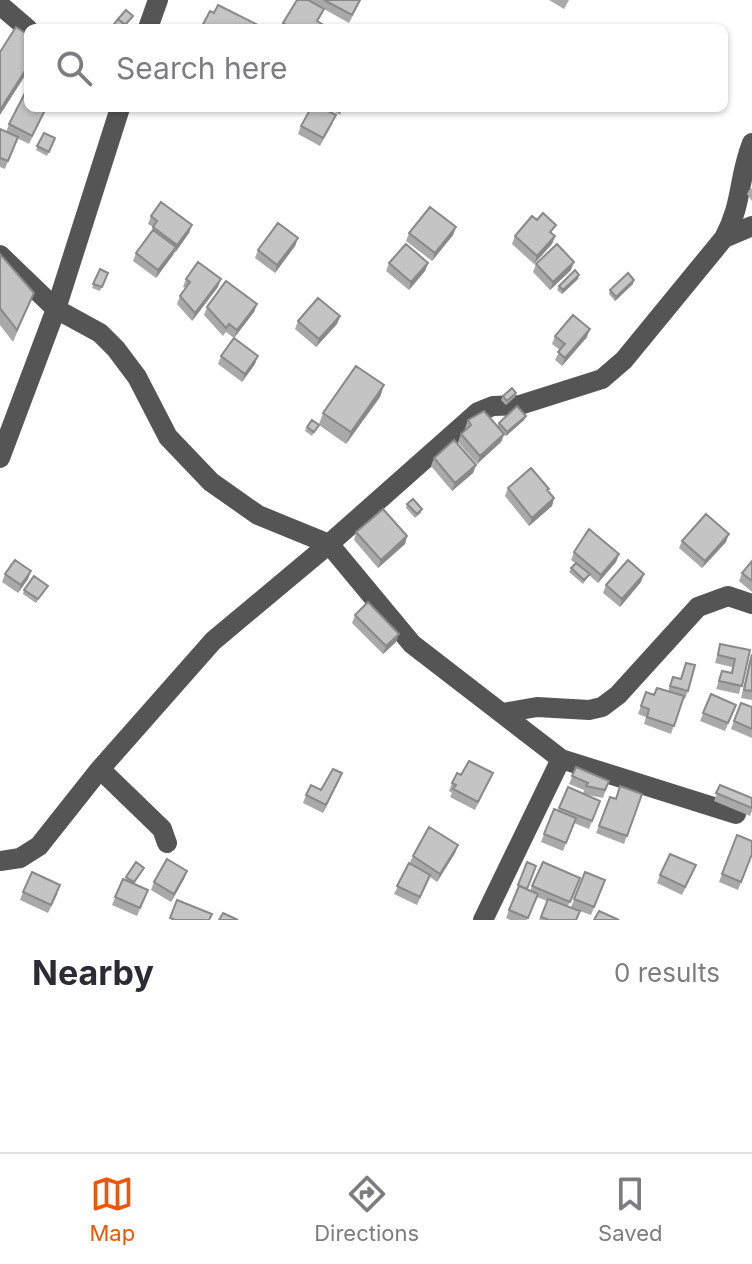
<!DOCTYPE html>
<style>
:root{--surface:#fff;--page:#f2f2f3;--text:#2b2b33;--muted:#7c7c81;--line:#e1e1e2;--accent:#ea580c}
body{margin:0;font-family:Inter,sans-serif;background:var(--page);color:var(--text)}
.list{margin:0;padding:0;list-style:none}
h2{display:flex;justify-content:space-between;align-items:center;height:104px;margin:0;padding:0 32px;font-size:34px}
h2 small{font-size:26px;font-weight:400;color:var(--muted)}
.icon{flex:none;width:44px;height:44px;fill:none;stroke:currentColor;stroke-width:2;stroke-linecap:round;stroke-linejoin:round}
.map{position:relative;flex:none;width:752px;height:920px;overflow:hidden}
.search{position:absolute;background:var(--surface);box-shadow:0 2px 6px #0004;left:24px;right:24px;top:24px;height:88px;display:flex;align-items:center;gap:20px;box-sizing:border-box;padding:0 28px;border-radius:12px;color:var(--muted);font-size:30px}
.sheet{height:232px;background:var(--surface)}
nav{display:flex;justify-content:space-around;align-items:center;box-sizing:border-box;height:112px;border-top:2px solid var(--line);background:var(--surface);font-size:22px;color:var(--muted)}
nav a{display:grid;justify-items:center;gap:4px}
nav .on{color:var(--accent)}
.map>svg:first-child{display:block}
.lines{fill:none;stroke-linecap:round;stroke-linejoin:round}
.minor{stroke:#555;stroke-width:20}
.wall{fill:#a9a9a9}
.shaded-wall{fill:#898989}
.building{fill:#c4c4c4;stroke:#898989;stroke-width:2}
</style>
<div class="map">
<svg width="752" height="920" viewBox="0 0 752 920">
<rect width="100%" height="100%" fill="#fff"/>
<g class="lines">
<path class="minor" d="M0 5 28 29
M148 28 158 0
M724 238C743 203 738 178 752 143
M0 255 56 309 100 333 116 349 137 377 168 437 211 482 258 515 329 544 412 644 561 759 736 814
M0 458 56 309 120 108
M503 713 537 707 589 710 602 707 618 695 698 607 728 596 752 604
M100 769 162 829 167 843
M0 861 20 858 39 846 100 769 213 641 329 544 478 412 493 406 520 405 602 379 624 360 724 238 752 226
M483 920 561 759"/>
</g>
<path class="wall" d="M311 0H361L349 23 324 9 318 21 321 28H282L283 23Z
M549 0H569L564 9Z
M28 108H47L29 144 17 138 5 169 0 167V129L6 132 9 124Z
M328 108H343L340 115Z
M333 123 320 146 298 134 301 126Z
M44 133 55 138 47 156 36 150Z
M752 188V201L747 194 749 190Z
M151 216 192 225 189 233 156 278 133 261 136 253 151 233 153 227 148 224Z
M456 227 453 235 432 261 406 241 409 233Z
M552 234 555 236 552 244 534 264 512 244 515 236Z
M298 238 295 246 275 273 255 258 258 250Z
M0 254 34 293 13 342 0 325Z
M389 263H428L425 271 409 290 386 271Z
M536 264 571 270 550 290 533 272Z
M100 269 108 273 100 291 92 288Z
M186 279 218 287 192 321 177 304 180 296 186 288 183 287Z
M578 279 562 294 557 290 559 286Z
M633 284 615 301 609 294 610 290Z
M257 304 254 312 234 338 226 332 223 336 204 315 207 307Z
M340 316 337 324 316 347 295 329 298 321Z
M555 336 587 337 562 366 555 360 560 350 552 344Z
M221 356 255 364 242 382 218 364Z
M384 385 380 397 346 444 319 425 312 436 305 431 307 427 319 424 323 413Z
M516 393 515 397 506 405 501 400 503 396Z
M526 416 524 420 506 436 504 435 501 442 477 464 458 442 461 434 466 430 465 428 468 420 497 426 499 423Z
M434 458 476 465 473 473 452 491 431 466Z
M508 488 548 492 554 498 552 506 529 526 505 496Z
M407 504 422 509 421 513 415 518 406 508Z
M356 532 407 536 405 544 378 568 354 540Z
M682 541 726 542 702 568 679 548Z
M574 552 619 554 616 562 598 583 589 575 583 584 569 572 575 563 571 560Z
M752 561V592L739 581 742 573Z
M31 571 28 579 18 593 2 582 5 574Z
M641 582 620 607 603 593 606 585Z
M48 586 36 603 23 594 24 590Z
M355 615 399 634 396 642 383 654 352 623Z
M720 644 750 650 739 694 716 689 722 671 731 673 732 667 715 663Z
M752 654V700L741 698 749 662Z
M686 663 688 691 685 699 683 698 671 734 644 724 646 717 638 714 646 692 654 695 668 691 673 677 681 679Z
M711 694 736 705 725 731 700 721Z
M752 707V738L731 729 734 721Z
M576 767 609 781 603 798 583 794 584 790 569 784Z
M342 773 323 813 303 803 306 795 321 790Z
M493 773 475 810 450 797 452 793 449 791 452 783 461 775Z
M720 785 752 798V811L750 816 714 801Z
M568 787 600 801 589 829 574 823 563 851 541 842 554 809 558 811Z
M642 794 624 844 596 833 610 797 616 799Z
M737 835 752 855 738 890 719 882Z
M458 845 455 853 437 882 430 877 417 905 394 894 413 856Z
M527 862V890L530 891 532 886 580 878 568 906 571 907 585 872 605 880 591 915 580 911 576 920H539L547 901 537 897 527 920H510L506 918Z
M187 871 184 879 171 902 151 890 154 882Z
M142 872 134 884 148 890 137 916 112 905 123 879 125 880 126 877Z
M693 873 682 895 657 883 660 875Z
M23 892 58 893 48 913 20 900Z"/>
<path class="shaded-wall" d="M28 66V71L0 115V110Z
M192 225 189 233 175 253 177 245Z
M456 227 453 235 432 261 435 253Z
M555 236 552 244 534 264 537 256Z
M298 238 295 246 275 273 277 265Z
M176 247 173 255 156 278 158 270Z
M574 262 571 270 550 290 553 282Z
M428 263 425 271 409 290 411 282Z
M579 275 578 279 562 294 563 290Z
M221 279 218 287 192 321 195 313Z
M634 280 633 284 615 301 616 297Z
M257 304 254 312 234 338 237 330Z
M340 316 337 324 316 347 319 339Z
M590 329 587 337 562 366 565 358Z
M258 356 255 364 242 382 245 374Z
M384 385 380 397 346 444 351 432Z
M526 416 524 420 506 436 507 432Z
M504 434 501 442 477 464 480 456Z
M476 465 473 473 452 491 455 483Z
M554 498 552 506 529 526 532 518Z
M729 534 726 542 702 568 705 561Z
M407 536 405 544 378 568 381 560Z
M619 554 616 562 598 583 601 575Z
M31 571 28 579 18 593 21 585Z
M644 574 641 582 620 607 622 599Z
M399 634 396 642 383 654 386 646Z
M342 773 339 781 323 813 326 805Z
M458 845 455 853 437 882 440 874Z
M187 871 184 879 171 902 174 894Z"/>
<path class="building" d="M297 0H308L324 9 317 21 322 24 318 28H292L283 23Z
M324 0H360L352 15Z
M218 5 264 28H201L210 11 214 13Z
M126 10 133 16 125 25 118 19Z
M118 19 129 28H111Z
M16 27 28 35V66L0 110V52Z
M28 87V108H46L32 136 9 124Z
M311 108H322L336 115 323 138 301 126Z
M0 129 18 137 8 161 0 158Z
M44 133 55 138 49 152 37 146Z
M161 202 192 225 177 245 153 227 157 221 151 216Z
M430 207 456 227 435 253 409 233Z
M543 213 556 225 550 232 555 236 537 256 515 236 532 216 537 220Z
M278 223 298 238 277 265 258 250Z
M153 230 176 247 158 270 136 253Z
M406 244 428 263 411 282 389 263Z
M557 244 574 262 553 282 536 264Z
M0 254 34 293 17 330 0 308Z
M198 262 221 279 195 313 180 296 190 282 186 279Z
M100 269 108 273 102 287 93 284Z
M575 270 579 275 563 290 559 286Z
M628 273 634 280 616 297 610 290Z
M226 281 257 304 237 330 229 324 226 328 207 307Z
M318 298 340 316 319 339 298 321Z
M573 315 590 329 565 358 558 352 565 344 555 336Z
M234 338 258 356 245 374 221 356Z
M356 366 384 385 351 432 323 413Z
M512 388 516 393 507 401 503 396Z
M517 406 526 416 507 432 499 423Z
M484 411 504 434 480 456 461 434 471 425 468 420Z
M312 420 319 425 314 432 307 427Z
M454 440 476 465 455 483 434 458Z
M531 468 549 489 547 490 554 498 532 518 508 488Z
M413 499 422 509 417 514 407 504Z
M383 509 407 536 381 560 356 532Z
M706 514 729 534 705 561 682 541Z
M589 529 619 554 601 575 574 552Z
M15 560 31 571 21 585 5 574Z
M628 560 644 574 622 599 606 585Z
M752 561V581L742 573Z
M576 563 590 574 584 580 571 568Z
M34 576 48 586 38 599 24 590Z
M368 602 399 634 386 646 355 615Z
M720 644 750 650 742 686 719 681 722 671 732 673 735 659 718 655Z
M752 654V691L744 690Z
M686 663 695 665 688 691 670 686 673 677 681 679Z
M657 688 684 696 674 726 647 717 649 709 641 706 646 692 654 695Z
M711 694 736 705 728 723 703 713Z
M741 703 752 707V729L734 721Z
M469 761 493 773 478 802 453 789 456 785 452 783 457 773 461 775Z
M576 767 609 781 605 790 586 786 588 783 572 776Z
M333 769 342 773 326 805 306 795 311 785 321 790Z
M720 785 752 798V808L716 793Z
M620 786 642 794 627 836 599 826 610 797 616 799Z
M568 787 600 801 592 821 559 808Z
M554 809 576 818 566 843 544 834Z
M429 827 458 845 440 874 413 856Z
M737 835 752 841V854L741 882 722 874Z
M670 854 696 865 685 887 660 875Z
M167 859 187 871 174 894 154 882Z
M136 862 144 868 134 882 126 877Z
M527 862 536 866 527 889 518 885Z
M543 862 580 878 570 902 532 886Z
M409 863 430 875 420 897 397 886Z
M32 872 60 885 51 905 23 892Z
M585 872 605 880 594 907 574 899Z
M123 879 148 890 140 908 115 897Z
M519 886 538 894 528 918 509 910Z
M548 899 580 911 576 920H549L541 917Z
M177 900 212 914 209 920H175L170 918Z
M599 911 619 920H594Z
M223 913 238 920H219Z"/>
</svg>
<div class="search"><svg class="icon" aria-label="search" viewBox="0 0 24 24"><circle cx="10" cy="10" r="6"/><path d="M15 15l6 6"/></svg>Search here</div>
</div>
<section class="sheet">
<h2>Nearby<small>0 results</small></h2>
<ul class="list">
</ul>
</section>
<nav>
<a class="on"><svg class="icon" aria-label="map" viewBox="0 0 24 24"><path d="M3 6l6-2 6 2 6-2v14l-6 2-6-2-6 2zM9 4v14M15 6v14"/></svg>Map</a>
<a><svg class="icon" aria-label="directions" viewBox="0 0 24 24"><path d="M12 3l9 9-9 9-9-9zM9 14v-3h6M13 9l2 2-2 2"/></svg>Directions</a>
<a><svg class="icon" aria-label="saved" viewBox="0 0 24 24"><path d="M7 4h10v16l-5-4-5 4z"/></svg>Saved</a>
</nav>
